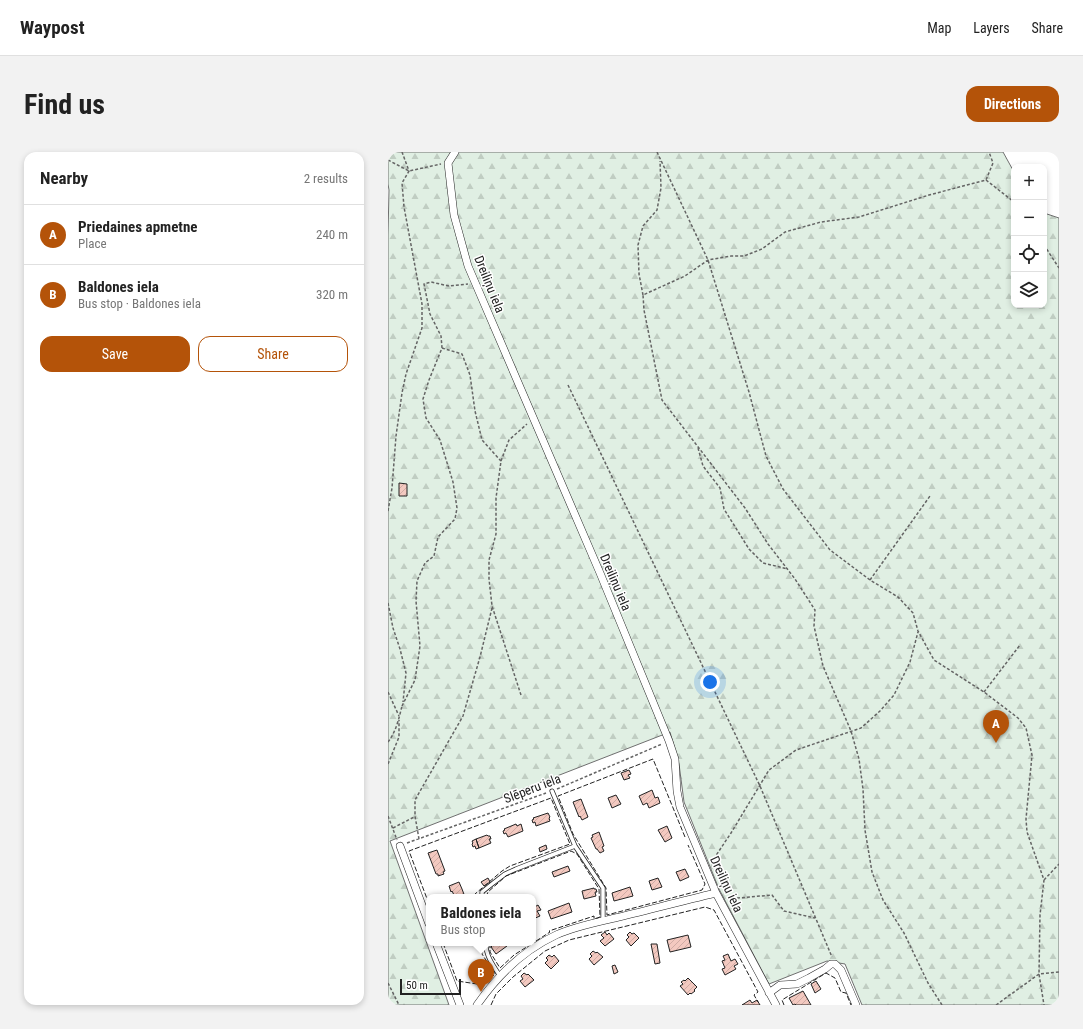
<!DOCTYPE html>
<meta charset="utf-8">
<style>
:root{--surface:#fff;--page:#f2f2f2;--text:#222;--muted:#767676;--line:#e0e0e0;--accent:#b45309}
body{margin:0;font-family:"Roboto Condensed",sans-serif;background:var(--page);color:var(--text)}
.controls{position:absolute;right:12px;top:12px;display:grid;overflow:hidden;border-radius:8px;box-shadow:0 2px 6px #0003}
.controls button{width:36px;height:36px;display:grid;place-items:center;padding:0;border:0;border-bottom:1px solid var(--line);background:var(--surface);color:var(--text);font:20px sans-serif}
.scale{position:absolute;left:12px;bottom:10px;width:61px;box-sizing:border-box;padding-left:4px;border:2px solid #222;border-top:0;font-size:11px;line-height:14px;white-space:nowrap;color:#222;-webkit-text-stroke:3px #fff;paint-order:stroke}
.you{position:absolute;left:322px;top:530px;width:14px;height:14px;margin:-10px;border:3px solid #fff;border-radius:50%;background:#1a73e8;box-shadow:0 0 0 6px #1a73e833}
.badge{display:grid;place-items:center;width:26px;height:26px;border-radius:50%;background:var(--accent);color:#fff;font-size:13px;font-weight:700}
.pin{position:absolute;translate:-50% -33px;filter:drop-shadow(0 1px 2px #0008)}
.pin::after{content:'';position:absolute;top:21px;width:14px;height:12px;background:inherit;clip-path:polygon(0 0,100% 0,50% 100%)}
.popup{position:absolute;left:38px;top:742px;width:110px;height:52px;box-sizing:border-box;display:grid;place-content:center;border-radius:8px;background:var(--surface);filter:drop-shadow(0 1px 3px #0005);font-size:13px;white-space:nowrap;color:var(--muted)}
.popup b{font-size:15px;color:var(--text)}
.popup::after{content:'';position:absolute;left:50%;top:100%;margin-left:-8px;border:8px solid transparent;border-top-color:var(--surface)}
.list{margin:0;padding:0;list-style:none}
h2{display:flex;justify-content:space-between;align-items:center;height:52px;margin:0;padding:0 16px;font-size:17px}
h2 small{font-size:13px;font-weight:400;color:var(--muted)}
.list li{display:grid;grid-template-columns:26px 1fr auto;gap:12px;align-items:center;box-sizing:border-box;height:60px;padding:0 16px;border-top:1px solid var(--line)}
.list b{display:block;font-size:15px;white-space:nowrap}
.list p{margin:0;font-size:13px;white-space:nowrap;color:var(--muted)}
.list em{font-size:13px;font-style:normal;color:var(--muted)}
.actions{display:flex;gap:8px;padding:12px 16px}
.actions a{flex:1;padding:9px 0;border:1px solid var(--accent);border-radius:12px;text-align:center;font-size:14px;color:var(--accent)}
.actions .main{background:var(--accent);color:#fff}
.icon{flex:none;width:22px;height:22px;fill:none;stroke:currentColor;stroke-width:2;stroke-linecap:round;stroke-linejoin:round}
.map{position:relative;flex:none;width:671px;height:853px;overflow:hidden;border-radius:12px}
header{display:flex;align-items:center;gap:24px;box-sizing:border-box;height:56px;padding:0 20px;background:var(--surface);border-bottom:1px solid var(--line)}
header strong{font-size:19px}
nav{display:flex;gap:22px;margin-inline-start:auto;font-size:14px}
.intro{display:flex;align-items:center;justify-content:space-between;box-sizing:border-box;height:96px;padding:0 24px}
h1{margin:0;font-size:28px}
.button{padding:10px 18px;border-radius:12px;background:var(--accent);color:#fff;font-size:14px;font-weight:700}
main{display:flex;gap:24px;padding:0 24px}
aside{flex:1;background:var(--surface);border-radius:12px;box-shadow:0 2px 6px #0003}
.map>svg:first-child{display:block}
.forest{fill:url(#forest-firs);stroke:#6f6f6f}
.building{fill:url(#building-hatch);stroke:#222}
.lines{fill:none;stroke-linecap:round;stroke-linejoin:round}
.lane-casing{stroke:#222;stroke-width:5}
.street-casing{stroke:#222;stroke-width:8}
.path{stroke:#646464;stroke-width:1.5;stroke-dasharray:3 2;stroke-linecap:butt}
.lane{stroke:#fff;stroke-width:3.5}
.street{stroke:#fff;stroke-width:7}
.fence{stroke:#222;stroke-width:1;stroke-dasharray:5 2;stroke-linecap:butt}
.labels{text-anchor:middle;stroke-width:3;stroke-linejoin:round;paint-order:stroke}
.street-label{font-size:13px;fill:#222;stroke:#fff}
</style>
<header>
<strong>Waypost</strong>
<nav><a>Map</a><a>Layers</a><a>Share</a></nav>
</header>
<div class="intro"><h1>Find us</h1><a class="button">Directions</a></div>
<main>
<aside>
<h2>Nearby<small>2 results</small></h2>
<ul class="list">
<li><span class="badge">A</span><div><b>Priedaines apmetne</b><p>Place</p></div><em>240 m</em></li>
<li><span class="badge">B</span><div><b>Baldones iela</b><p>Bus stop · Baldones iela</p></div><em>320 m</em></li>
</ul>
<div class="actions"><a class="main">Save</a><a>Share</a></div>
</aside>
<div class="map">
<svg width="671" height="853" viewBox="0 0 671 853">
<defs>
<pattern id="forest-firs" width="22" height="20" patternUnits="userSpaceOnUse"><rect width="22" height="20" fill="#e0efe3"/><path d="M5 1l3.5 6h-7zM16 11l3.5 6h-7z" fill="#c0cdc2"/></pattern>
<pattern id="building-hatch" width="6" height="6" patternUnits="userSpaceOnUse"><rect width="6" height="6" fill="#f3c9c0"/><path d="M-1 1l2-2M0 6l6-6M5 7l2-2" fill="none" stroke="#d0aca5"/></pattern>
</defs>
<rect width="100%" height="100%" fill="#fff"/>
<path class="forest" d="M0 0H615L626 20V153H656V61L671 66V853H474L457 812 439 809 381 832 331 737 296 650 291 612 282 580 2 689 61 853H0V83L1 38 0 32Z"/>
<path class="building" d="M11 331 19 332V344H11Z
M241 618 243 622 240 623 242 626 236 628 233 621Z
M264 638 267 646 270 645 272 651 261 656 259 651 255 653 251 644Z
M228 643 233 652 224 656 220 646Z
M193 647 200 665 194 668 192 664 191 665 185 650Z
M160 661 162 665 161 666 162 669 148 674 147 670 145 671 144 668 146 667 145 666Z
M128 672 129 674 133 672 135 679 120 685 118 681 116 682 115 679 117 678 116 677Z
M279 674 284 686 277 690 270 678Z
M211 680 216 694 214 695 216 699 212 701 209 697H208L203 686 205 685 204 683Z
M99 683 100 684H102L103 687H101L103 691 91 696 88 687Z
M88 687 91 696 88 697 87 694 85 695 84 692 85 691 84 689Z
M158 693 159 697 152 700 151 696Z
M49 698 57 719 55 720 56 722 50 724V722H48L40 701Z
M180 714 182 719 166 725 164 720Z
M297 717 301 725 292 729 288 720Z
M100 726 102 730 96 734 93 730Z
M270 726 274 735 264 738 261 729Z
M71 730 74 737 77 745H67L64 739 63 740 61 734Z
M242 735 245 744 226 749 224 741Z
M206 736V737H208L209 740H207L208 744 196 747 194 739Z
M181 751 184 760 163 767 160 759Z
M150 753 153 758 149 759 152 764 145 767V756Z
M217 780 219 783 221 781 226 787 217 794 212 789 216 786 213 783Z
M242 780 244 782 246 781 251 786 243 794 238 788 241 785 239 783Z
M300 783 303 795 282 800 279 788Z
M107 791H118L119 794 108 802 103 795Z
M263 792H269L272 811 267 812Z
M205 799 208 801 209 800 215 805 206 813 201 807 204 804 202 802Z
M340 802 343 809 347 807 350 812 346 814 348 817 337 823 334 817 337 816 334 809 337 808 335 804Z
M161 803 164 805 166 803 171 809 163 817 157 811 160 808 158 806Z
M227 813 230 820 226 822 224 814Z
M136 821 139 823 140 822 146 828 137 835 132 829 135 827 133 824Z
M300 826 309 835 306 838 307 839 303 842 302 841 300 843 292 834 295 832 293 830 296 828 297 829Z
M428 829 433 837 427 841 423 832Z
M415 839 423 853H408L407 852 405 853 401 846Z
M362 848 364 851 369 848 372 853H354Z"/>
<g class="lines">
<g class="lane-casing">
<path id="lane" d="M164 639 187 694 215 736V769
M94 745V740L104 732 117 722 128 717 187 694
M98 791C97 803 106 815 112 824"/>
</g>
<g class="street-casing">
<path id="street" d="M67 0 60 11 66 63 80 114 212 421 281 589 287 607 289 639 292 655 328 741 388 853
M12 694 41 772
M48 791 72 853
M381 841 392 833 409 832 421 826 437 817 443 812H447L453 818 468 853
M89 853C109 824 136 798 168 783 185 775 209 770 227 766 260 758 294 749 328 741"/>
</g>
<path class="path" d="M269 0 320 108 361 240 378 304 395 337 442 398 482 428 510 445 525 461 530 479 546 508 596 540 630 566 638 576 644 603 638 667 639 680 656 728 652 763 651 822 656 853
M0 8 21 19 53 12
M598 28 626 50
M656 93 671 116
M255 143 251 122 250 93 255 74 269 58 273 36 272 9
M54 196 74 202 82 223 87 259 94 288 113 309
M180 233 372 634 444 805
M310 296 315 314 332 336 336 357 361 397 375 411 400 417
M0 359 4 336 8 284 14 241 18 222 34 176V152L16 55 14 31 21 19 14 0
M482 428 542 344
M0 451 5 476 12 497 18 521 15 550
M0 540 11 564
M596 540 632 493
M133 543 104 454 101 427V408L108 382V346L113 309 121 288 139 272
M14 554 27 528 32 494 28 449 29 429 37 411 46 404 50 385 67 367 69 356 65 330 52 288 38 266 35 247 41 228 54 196 53 184 42 162 36 132 43 130 61 134 80 132
M0 590C8 580 11 566 14 554
M0 612 11 585V568
M169 637 274 592
M0 664 9 688
M5 676 26 665
M31 687 27 664V648L75 564 92 505 104 456
M19 691 158 641
M323 711 343 681 381 618 408 598 473 576 492 559 506 543 522 510 530 480
M656 728 671 712
M339 747 384 743 396 759 427 766
M0 831 11 853
M554 853 540 831 516 781 495 748 484 720 477 678 475 637 471 607 463 579 435 514 426 474 427 458 407 427 380 392 357 356 274 248 256 158 255 143 297 124 320 108 343 104H356L374 97 397 80 433 70 471 65 541 43 598 28 605 11 601 0
M608 853 651 822 671 820"/>
<use href="#lane" class="lane"/>
<use href="#street" class="street"/>
<path class="fence" d="M297 685 265 607 170 644 185 682 218 736 219 763 314 738 317 732 300 693
M98 745 100 740 118 724 183 699 189 702 211 737 212 765 206 767V764L161 779 162 780 145 791
M41 752 21 699 163 646 182 692 122 714 114 719 87 742 88 745
M55 791 69 829 96 833 107 822 94 802V791
M102 791V800L112 816 126 803 145 791
M103 853 108 842 125 825 157 799 181 788 317 755 326 758 370 840 366 843 370 850
M396 853 394 848 438 821 447 826 453 840 458 841 463 853"/>
</g>
<g class="labels">
<g class="street-label">
<text transform="translate(102 132) rotate(68)" y="5">Dreiliņu iela</text>
<text transform="translate(228 430) rotate(67)" y="5">Dreiliņu iela</text>
<text transform="translate(144 636) rotate(-21)" y="5">Slēperu iela</text>
<text transform="translate(339 732) rotate(65)" y="5">Dreiliņu iela</text>
</g>
</g>
</svg>
<div class="controls">
<button>+</button>
<button>−</button>
<button><svg class="icon" aria-label="locate" viewBox="0 0 24 24"><circle cx="12" cy="12" r="6"/><path d="M12 2v4M12 18v4M2 12h4M18 12h4"/></svg></button>
<button><svg class="icon" aria-label="layers" viewBox="0 0 24 24"><path d="M12 4l9 5-9 5-9-5zM3 14l9 5 9-5"/></svg></button>
</div>
<div class="scale">50 m</div>
<div class="you"></div>
<div class="pin badge" style="left:608px;top:591px">A</div>
<div class="pin badge" style="left:93px;top:840px">B</div>
<div class="popup"><b>Baldones iela</b>Bus stop</div>
</div>
</main>
